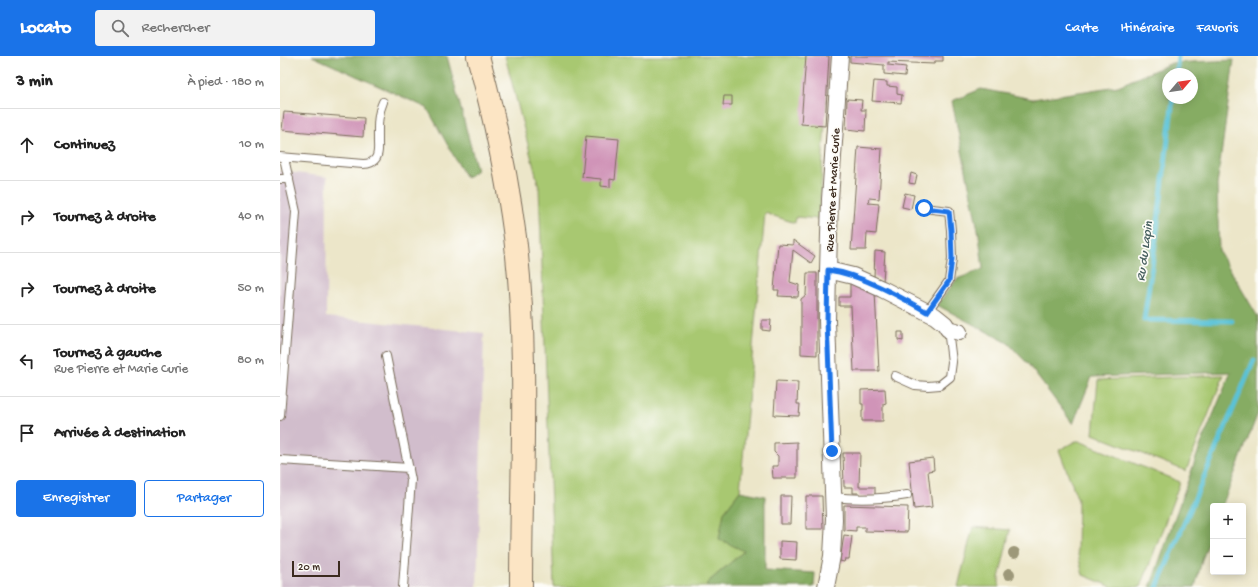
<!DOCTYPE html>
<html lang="fr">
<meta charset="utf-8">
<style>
:root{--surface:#fff;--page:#f2f2f2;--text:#222;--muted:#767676;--line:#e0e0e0;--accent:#1a73e8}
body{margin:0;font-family:"Gochi Hand",sans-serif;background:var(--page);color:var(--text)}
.controls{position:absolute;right:12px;bottom:12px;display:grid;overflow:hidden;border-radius:4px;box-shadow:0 2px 10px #0003}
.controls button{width:36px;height:36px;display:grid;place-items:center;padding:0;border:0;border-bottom:1px solid var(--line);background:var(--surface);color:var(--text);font:20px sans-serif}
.compass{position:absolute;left:882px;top:12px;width:36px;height:36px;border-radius:50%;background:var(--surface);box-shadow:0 2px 10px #0003;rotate:61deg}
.scale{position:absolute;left:12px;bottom:10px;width:48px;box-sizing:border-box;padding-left:4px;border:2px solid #3b2a1e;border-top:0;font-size:11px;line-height:14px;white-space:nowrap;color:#3b2a1e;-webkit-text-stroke:3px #fdfcf7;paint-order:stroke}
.stop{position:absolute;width:12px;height:12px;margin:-9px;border:3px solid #1a73e8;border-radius:50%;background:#fff}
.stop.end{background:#1a73e8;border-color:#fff;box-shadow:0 1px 4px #0008}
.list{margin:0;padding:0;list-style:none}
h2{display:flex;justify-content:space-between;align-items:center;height:52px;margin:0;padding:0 16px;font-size:17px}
h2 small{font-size:13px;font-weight:400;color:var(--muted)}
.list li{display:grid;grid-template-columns:26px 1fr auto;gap:12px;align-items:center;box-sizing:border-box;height:72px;padding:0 16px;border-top:1px solid var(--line)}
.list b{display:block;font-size:15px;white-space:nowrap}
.list p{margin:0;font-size:13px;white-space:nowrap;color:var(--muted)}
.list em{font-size:13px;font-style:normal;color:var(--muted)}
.actions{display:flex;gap:8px;padding:12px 16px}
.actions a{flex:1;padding:9px 0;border:1px solid var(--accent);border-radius:4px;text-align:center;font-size:14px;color:var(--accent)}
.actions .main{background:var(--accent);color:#fff}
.icon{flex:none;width:22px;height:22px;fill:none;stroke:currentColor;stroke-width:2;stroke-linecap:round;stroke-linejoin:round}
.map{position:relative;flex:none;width:978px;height:531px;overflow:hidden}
header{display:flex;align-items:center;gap:24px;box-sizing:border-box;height:56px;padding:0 20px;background:var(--accent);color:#fff}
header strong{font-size:19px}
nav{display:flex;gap:22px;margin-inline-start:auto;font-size:14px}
.search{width:280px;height:36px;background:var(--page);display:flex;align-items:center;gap:10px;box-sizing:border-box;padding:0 14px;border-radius:4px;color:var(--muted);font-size:15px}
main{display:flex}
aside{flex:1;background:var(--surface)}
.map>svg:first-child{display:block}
.industrial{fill:#d1bdcc}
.green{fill:#a8c871;stroke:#727948}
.forest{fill:#86ac63;stroke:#606b40;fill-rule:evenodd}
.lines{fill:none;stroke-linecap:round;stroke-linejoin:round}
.stream{stroke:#5ac2d7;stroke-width:5}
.building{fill:#d094b8}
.lane-casing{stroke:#796c5a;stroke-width:10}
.street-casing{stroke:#796c5a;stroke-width:18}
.secondary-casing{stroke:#796c5a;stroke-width:24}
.lane{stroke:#fff;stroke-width:8}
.street{stroke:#fff;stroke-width:16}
.secondary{stroke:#fce5c4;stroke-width:22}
.tree{fill:#9d9879}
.route{stroke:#1a73e8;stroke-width:5}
.labels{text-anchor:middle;stroke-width:3.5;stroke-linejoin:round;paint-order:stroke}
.street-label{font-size:12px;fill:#3b2a1e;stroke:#fdfcf7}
.water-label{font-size:13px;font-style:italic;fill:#465f5f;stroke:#fdfcf7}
</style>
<header>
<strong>Locato</strong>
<div class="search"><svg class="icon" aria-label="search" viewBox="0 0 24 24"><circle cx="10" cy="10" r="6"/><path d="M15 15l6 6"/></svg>Rechercher</div>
<nav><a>Carte</a><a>Itinéraire</a><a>Favoris</a></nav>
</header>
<main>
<aside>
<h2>3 min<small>À pied · 180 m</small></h2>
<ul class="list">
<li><svg class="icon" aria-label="ahead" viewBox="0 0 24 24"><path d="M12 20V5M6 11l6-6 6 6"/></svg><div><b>Continuez</b></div><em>10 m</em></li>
<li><svg class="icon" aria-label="right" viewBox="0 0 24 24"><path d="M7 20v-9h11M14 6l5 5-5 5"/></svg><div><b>Tournez à droite</b></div><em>40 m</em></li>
<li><svg class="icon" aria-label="right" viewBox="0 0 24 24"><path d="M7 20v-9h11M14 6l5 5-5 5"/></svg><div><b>Tournez à droite</b></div><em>50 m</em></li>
<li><svg class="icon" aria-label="left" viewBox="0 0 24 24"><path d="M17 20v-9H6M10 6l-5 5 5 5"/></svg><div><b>Tournez à gauche</b><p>Rue Pierre et Marie Curie</p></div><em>80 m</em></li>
<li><svg class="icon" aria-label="arrive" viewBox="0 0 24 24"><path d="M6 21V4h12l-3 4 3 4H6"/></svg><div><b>Arrivée à destination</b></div></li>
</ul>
<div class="actions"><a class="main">Enregistrer</a><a>Partager</a></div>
</aside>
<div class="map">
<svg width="978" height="531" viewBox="0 0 978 531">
<rect width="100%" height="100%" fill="#fdfcf7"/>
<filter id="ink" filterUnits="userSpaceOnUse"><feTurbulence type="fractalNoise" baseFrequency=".025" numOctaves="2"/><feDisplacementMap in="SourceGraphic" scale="8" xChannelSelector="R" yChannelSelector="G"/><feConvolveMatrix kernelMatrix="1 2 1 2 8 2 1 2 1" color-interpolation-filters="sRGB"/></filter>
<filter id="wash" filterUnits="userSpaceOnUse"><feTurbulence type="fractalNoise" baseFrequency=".012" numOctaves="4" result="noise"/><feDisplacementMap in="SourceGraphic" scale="16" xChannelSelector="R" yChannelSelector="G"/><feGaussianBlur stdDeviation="0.9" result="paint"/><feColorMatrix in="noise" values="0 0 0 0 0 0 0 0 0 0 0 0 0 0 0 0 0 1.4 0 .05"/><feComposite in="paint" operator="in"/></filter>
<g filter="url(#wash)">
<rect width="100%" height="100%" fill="#ece6c9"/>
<path class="industrial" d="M0 115 47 121 46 261 204 277 197 531H0Z"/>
<path class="green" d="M225 0H549L539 163 516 161 515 167 485 157 460 435 444 456 464 495 427 527V531H274L259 131Z
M944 319 906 415 813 378 818 324Z
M796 385H799L900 426 861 531H832L803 519 797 495 798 444 779 394Z
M693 471 730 474 719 522V531H678Z"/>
<path class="forest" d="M32 0H167L197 114 186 122 147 52Z
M954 4 937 129 939 195 978 261V357L942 450H933V474L922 504 915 531H870L921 388 951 316 812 321 793 368 748 308 728 287 657 249 677 223 703 213 699 179 672 45 701 33 753 43 838 30 892 7ZM888 18H912V42H888Z
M460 435 485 440V514L535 517 534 531H427V527L464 495 439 483 444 456Z"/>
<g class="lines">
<path class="stream" d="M896 18 898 0
M893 42 876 182 864 264 952 265
M877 531 974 304"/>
</g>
<g id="blocks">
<path class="building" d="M526 0H549L545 70 521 68Z
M570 0H663V5H655L654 8 608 6V9L626 11 625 20 604 18V9L570 6Z
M594 25 607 26V30L617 31V38L622 39 621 47 592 45Z
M444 40H452V49H443Z
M567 43 582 44 581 54H586L585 75 566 73Z
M4 56 84 62 83 81 2 74Z
M306 80 339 83 335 124 330 123V131L321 130V123L302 121Z
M578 91 602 93 599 143 589 142 588 147 599 148 596 178 587 177 586 194H571Z
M631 117 637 119 635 128 629 127Z
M625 137 634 139 631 153 622 151Z
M513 184 535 200 531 207 513 194 510 226 519 229 518 241 498 240 499 234H494L498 188 513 189Z
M595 195 605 196 603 226 594 221Z
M527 217H537V299L521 298V243L526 239Z
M570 227 595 236 599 315H574L571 250H559V241H570Z
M482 264H491L490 275 482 274Z
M618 276H623V285L618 284Z
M496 325 518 326 517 348H520L519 360 494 359Z
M605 333 606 347 603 348V365H582V354H583V348H581V334Z
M517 386V422H493L492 410H498V400L494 396V387Z
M563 397H580L579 431H595V441H579V437H573V431H564Z
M653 402 654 414 648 415 652 451 634 453 629 405Z
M501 440H511L510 468H501Z
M526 440H542L543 473H526Z
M564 449 628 451 627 476 585 475V471H576V475L564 474Z
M564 479 572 480 569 503H565L564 506 560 505Z
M500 485 517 486 516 504 500 503Z"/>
</g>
</g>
<g filter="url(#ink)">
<use href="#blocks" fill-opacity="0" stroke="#796c5a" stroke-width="1"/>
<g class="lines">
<g class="lane-casing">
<path id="lane" d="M0 101 83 108C88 108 93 107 96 102 99 97 98 91 98 86 98 73 97 59 103 46
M0 123H9
M644 152 669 155 671 174 672 203 669 225 647 256
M106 300 131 424 123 531
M615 320 635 329 648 330 660 329 670 321 672 306 668 273
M0 360 16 156 4 102
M0 404 129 412
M553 441C578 444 602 443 627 439"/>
</g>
<g class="street-casing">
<path id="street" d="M548 214 573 220 602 233 655 260 665 268 668 273 679 276
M546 531 552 500 554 463 547 265 548 214 550 143 560 0"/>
</g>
<g class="secondary-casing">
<path id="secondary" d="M198 0C214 59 227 119 235 181 249 297 241 414 241 531"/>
</g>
<use href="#lane" class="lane"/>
<use href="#street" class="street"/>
<use href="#secondary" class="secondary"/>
</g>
<g class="tree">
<circle cx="734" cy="497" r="6"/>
<circle cx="729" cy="518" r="6"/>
</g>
</g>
<g class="lines" filter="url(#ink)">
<path class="route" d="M552 395 547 265 548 214C580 218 619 240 647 256L669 225 672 203 671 174 669 155 644 152"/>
</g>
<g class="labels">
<g class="street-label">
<text transform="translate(552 134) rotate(-87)" y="4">Rue Pierre et Marie Curie</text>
</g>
<g class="water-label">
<text transform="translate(863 195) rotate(-82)" y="5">Ru du Lapin</text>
</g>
</g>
</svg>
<div class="controls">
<button>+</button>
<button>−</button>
</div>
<svg class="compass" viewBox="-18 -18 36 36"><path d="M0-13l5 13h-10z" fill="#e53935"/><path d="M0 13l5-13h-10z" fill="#767676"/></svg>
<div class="scale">20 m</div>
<div class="stop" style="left:644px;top:152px"></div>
<div class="stop end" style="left:552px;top:395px"></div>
</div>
</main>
